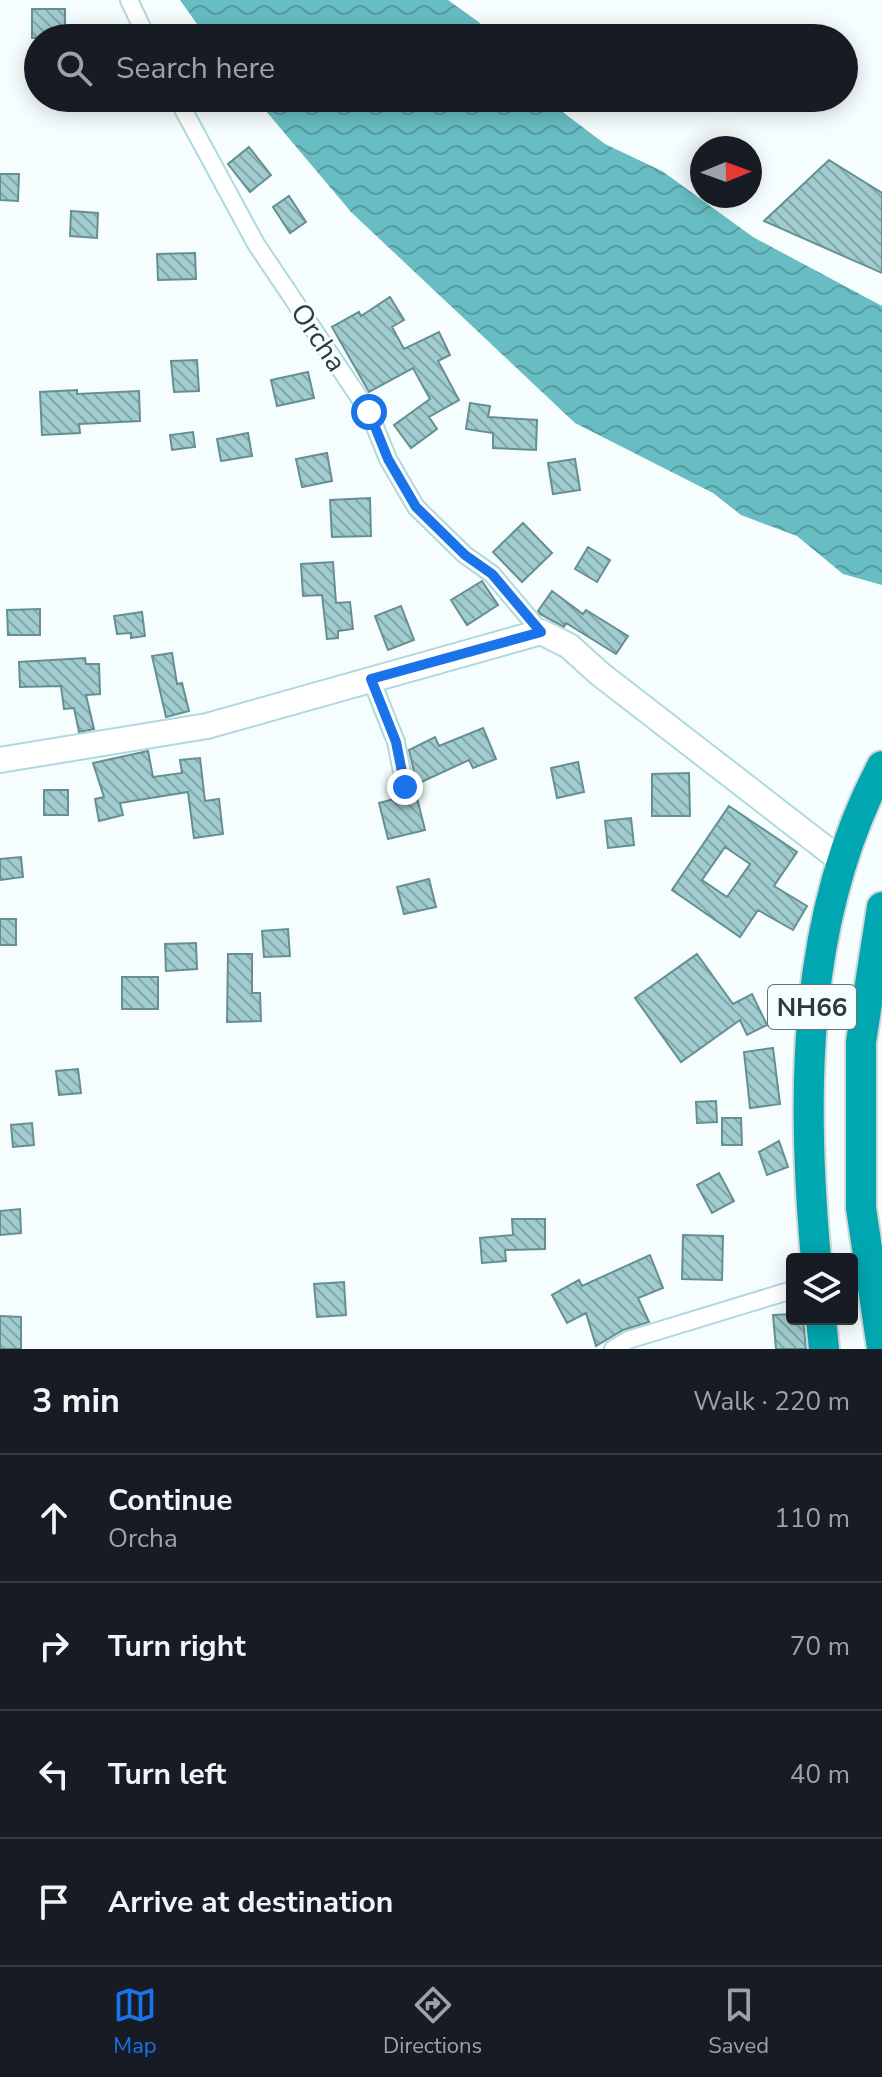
<!DOCTYPE html>
<meta charset="utf-8">
<style>
:root{--surface:#171b24;--page:#20242c;--text:#f1f3f6;--muted:#9ea1a6;--line:#363941;--accent:#1a73e8}
body{margin:0;font-family:"Nunito Sans",sans-serif;background:var(--page);color:var(--text)}
.controls{position:absolute;right:24px;bottom:24px;display:grid;overflow:hidden;border-radius:8px;box-shadow:0 4px 20px #0003}
.controls button{width:72px;height:72px;display:grid;place-items:center;padding:0;border:0;border-bottom:2px solid var(--line);background:var(--surface);color:var(--text);font:40px sans-serif}
.compass{position:absolute;left:690px;top:136px;width:72px;height:72px;border-radius:50%;background:var(--surface);box-shadow:0 4px 20px #0003;rotate:89deg}
.stop{position:absolute;width:24px;height:24px;margin:-18px;border:6px solid #1a73e8;border-radius:50%;background:#fff}
.stop.end{background:#1a73e8;border-color:#fff;box-shadow:0 2px 8px #0008}
.list{margin:0;padding:0;list-style:none}
h2{display:flex;justify-content:space-between;align-items:center;height:104px;margin:0;padding:0 32px;font-size:34px}
h2 small{font-size:26px;font-weight:400;color:var(--muted)}
.list li{display:grid;grid-template-columns:52px 1fr auto;gap:24px;align-items:center;box-sizing:border-box;height:128px;padding:0 32px;border-top:2px solid var(--line)}
.list b{display:block;font-size:30px;white-space:nowrap}
.list p{margin:0;font-size:26px;white-space:nowrap;color:var(--muted)}
.list em{font-size:26px;font-style:normal;color:var(--muted)}
.icon{flex:none;width:44px;height:44px;fill:none;stroke:currentColor;stroke-width:2;stroke-linecap:round;stroke-linejoin:round}
.map{position:relative;flex:none;width:882px;height:1349px;overflow:hidden}
.search{position:absolute;background:var(--surface);box-shadow:0 4px 20px #0003;left:24px;right:24px;top:24px;height:88px;display:flex;align-items:center;gap:20px;box-sizing:border-box;padding:0 28px;border-radius:44px;color:var(--muted);font-size:30px}
.sheet{height:616px;background:var(--surface)}
nav{display:flex;justify-content:space-around;align-items:center;box-sizing:border-box;height:112px;border-top:2px solid var(--line);background:var(--surface);font-size:22px;color:var(--muted)}
nav a{display:grid;justify-items:center;gap:4px}
nav .on{color:var(--accent)}
.map>svg:first-child{display:block}
.water{fill:url(#water-waves)}
.building{fill:url(#building-back-hatch);stroke:#668f92;stroke-width:2;fill-rule:evenodd}
.lines{fill:none;stroke-linecap:round;stroke-linejoin:round}
.street-casing{stroke:#afdadd;stroke-width:20}
.secondary-casing{stroke:#afdadd;stroke-width:28}
.highway-casing{stroke:#d4d8d8;stroke-width:34}
.street{stroke:#fff;stroke-width:16}
.secondary{stroke:#fff;stroke-width:24}
.highway{stroke:#00a7b0;stroke-width:30}
.route{stroke:#1a73e8;stroke-width:10}
.labels{text-anchor:middle;stroke-width:6;stroke-linejoin:round;paint-order:stroke}
.shield{fill:#f5fdfe;stroke:#677576;stroke-width:2}
.shield-label{font-size:26px;font-weight:bold;fill:#2a3b3c}
.street-label{font-size:28px;fill:#2a3b3c;stroke:#f5fdfe}
</style>
<div class="map">
<svg width="882" height="1349" viewBox="0 0 882 1349">
<defs>
<pattern id="water-waves" width="16" height="10" patternUnits="userSpaceOnUse" patternTransform="scale(2)"><rect width="16" height="10" fill="#68bdc3"/><path d="M0 5q4-4 8 0t8 0" fill="none" stroke="#569ba0"/></pattern>
<pattern id="building-back-hatch" width="6" height="6" patternUnits="userSpaceOnUse" patternTransform="scale(2)"><rect width="6" height="6" fill="#a1cccf"/><path d="M-1 5l2 2M0 0l6 6M5-1l2 2" fill="none" stroke="#83a7a9"/></pattern>
</defs>
<rect width="100%" height="100%" fill="#f5fdfe"/>
<path class="water" d="M180 0H448L480 23 490 38H207Z
M255 98H544L605 144 662 171 753 237 882 306V585L843 574 797 536 741 515 713 493 575 423 351 212Z"/>
<path class="building" d="M32 9H65V38H32Z
M249 147 271 175 250 192 228 164Z
M829 160 882 193V273L764 221Z
M0 174H19L18 201 0 200Z
M289 196 306 222 290 233 273 207Z
M71 211 98 213 97 238 70 236Z
M195 253 196 279 158 280 157 254Z
M390 297 404 320 392 327 404 349 439 332 450 355 438 361 459 400 429 417 437 429 411 448 394 425 430 399 413 368 369 392 332 327 359 312 361 316Z
M197 360 199 391 174 392 171 361Z
M308 372 314 398 277 406 271 380Z
M77 390V394L139 391 140 421 79 424 80 433 42 435 40 392Z
M470 403 490 406 488 417 537 420 536 450 493 448V433L466 429Z
M193 432 195 447 172 450 170 435Z
M248 433 252 456 221 461 217 439Z
M327 453 332 481 302 487 296 459Z
M575 459 580 490 553 494 548 463Z
M370 498 371 536 332 537 330 500Z
M523 523 552 553 522 582 493 552Z
M588 547 610 560 597 582 575 569Z
M333 562 336 603 350 602 353 629 338 631V638L327 639 322 595 303 596 301 564Z
M482 581 498 605 467 625 451 600Z
M552 591 583 614 586 610 628 636 616 654 566 623 564 627 540 614 538 611Z
M401 606 414 640 388 650 375 616Z
M40 609V635H8L7 610Z
M142 612 145 636 131 638V633L117 634 114 616Z
M172 653 177 684 182 683 189 711 166 717 152 656Z
M85 658 86 664H99L100 694 86 695 94 729 79 732 74 708 64 709 61 686 20 687 19 662Z
M483 728 496 759 473 768 469 760 417 784 409 750 435 737 439 746Z
M148 751 153 777 182 773 180 760 200 758 205 801 219 799 223 834 194 838 188 792 120 803 123 815 99 821 95 799 104 797 93 763Z
M578 762 584 792 557 798 551 768Z
M689 773 690 816H652V774Z
M44 790H68V815H44Z
M413 794H416L425 830 388 839 379 803Z
M729 806 797 852 774 886 807 906 793 930 758 910 740 937 672 890ZM725 847 750 864 727 897 702 880Z
M631 818 634 845 608 848 605 821Z
M21 857 23 877 0 880V859Z
M429 879 436 907 404 914 397 887Z
M0 919H16V945H0Z
M288 929 290 956 264 957 262 931Z
M196 943 197 969 166 971 165 944Z
M228 954H252V993H260L261 1021 227 1022Z
M697 954 733 1004 752 994 767 1025 747 1035 740 1020 681 1062 635 998Z
M122 977H158V1009H122Z
M773 1048 780 1104 750 1108 744 1052Z
M78 1069 81 1093 59 1095 56 1071Z
M716 1101 717 1122 697 1123 696 1102Z
M722 1118H741L742 1145H722Z
M32 1123 34 1145 13 1147 11 1125Z
M779 1141 788 1167 767 1175 759 1152Z
M719 1173 734 1201 712 1213 697 1185Z
M20 1209 21 1233 0 1235V1211Z
M512 1219H545V1249L505 1250 506 1261 482 1263 480 1238 513 1235Z
M683 1235 723 1236 722 1280 682 1279Z
M650 1255 663 1288 638 1298 649 1322 623 1330 596 1346 586 1313 567 1323 552 1295 579 1280 582 1286Z
M344 1282 346 1315 317 1317 314 1284Z
M792 1314V1319H803L806 1349H776L773 1315Z
M0 1316 21 1317V1349H0Z"/>
<g class="lines">
<g class="street-casing">
<path id="street" d="M129 0 147 38
M177 98 256 244 369 412 388 459 416 507 465 555 492 574 541 632
M371 679 396 742 405 787
M613 1349 628 1340 792 1290"/>
</g>
<g class="secondary-casing">
<path id="secondary" d="M0 760 207 726 541 632 569 646 600 674 843 862"/>
</g>
<g class="highway-casing">
<path id="highway" d="M882 907 861 1042V1208L882 1348
M816 1259C801 1093 802 916 882 766
M821 1319 824 1349"/>
</g>
<use href="#street" class="street"/>
<use href="#secondary" class="secondary"/>
<use href="#highway" class="highway"/>
</g>
<g class="lines">
<path class="route" d="M369 412 388 459 416 507 465 555 492 574 541 632 371 679 396 742 405 787"/>
</g>
<g class="labels">
<rect class="shield" x="768" y="985" width="88" height="44" rx="6"/>
<g class="shield-label">
<text x="812" y="1016">NH66</text>
</g>
<g class="street-label">
<text transform="translate(319 337) rotate(56)" y="10">Orcha</text>
</g>
</g>
</svg>
<div class="controls">
<button><svg class="icon" aria-label="layers" viewBox="0 0 24 24"><path d="M12 4l9 5-9 5-9-5zM3 14l9 5 9-5"/></svg></button>
</div>
<svg class="compass" viewBox="-18 -18 36 36"><path d="M0-13l5 13h-10z" fill="#e53935"/><path d="M0 13l5-13h-10z" fill="#9ea1a6"/></svg>
<div class="stop" style="left:369px;top:412px"></div>
<div class="stop end" style="left:405px;top:787px"></div>
<div class="search"><svg class="icon" aria-label="search" viewBox="0 0 24 24"><circle cx="10" cy="10" r="6"/><path d="M15 15l6 6"/></svg>Search here</div>
</div>
<section class="sheet">
<h2>3 min<small>Walk · 220 m</small></h2>
<ul class="list">
<li><svg class="icon" aria-label="ahead" viewBox="0 0 24 24"><path d="M12 20V5M6 11l6-6 6 6"/></svg><div><b>Continue</b><p>Orcha</p></div><em>110 m</em></li>
<li><svg class="icon" aria-label="right" viewBox="0 0 24 24"><path d="M7 20v-9h11M14 6l5 5-5 5"/></svg><div><b>Turn right</b></div><em>70 m</em></li>
<li><svg class="icon" aria-label="left" viewBox="0 0 24 24"><path d="M17 20v-9H6M10 6l-5 5 5 5"/></svg><div><b>Turn left</b></div><em>40 m</em></li>
<li><svg class="icon" aria-label="arrive" viewBox="0 0 24 24"><path d="M6 21V4h12l-3 4 3 4H6"/></svg><div><b>Arrive at destination</b></div></li>
</ul>
</section>
<nav>
<a class="on"><svg class="icon" aria-label="map" viewBox="0 0 24 24"><path d="M3 6l6-2 6 2 6-2v14l-6 2-6-2-6 2zM9 4v14M15 6v14"/></svg>Map</a>
<a><svg class="icon" aria-label="directions" viewBox="0 0 24 24"><path d="M12 3l9 9-9 9-9-9zM9 14v-3h6M13 9l2 2-2 2"/></svg>Directions</a>
<a><svg class="icon" aria-label="saved" viewBox="0 0 24 24"><path d="M7 4h10v16l-5-4-5 4z"/></svg>Saved</a>
</nav>
